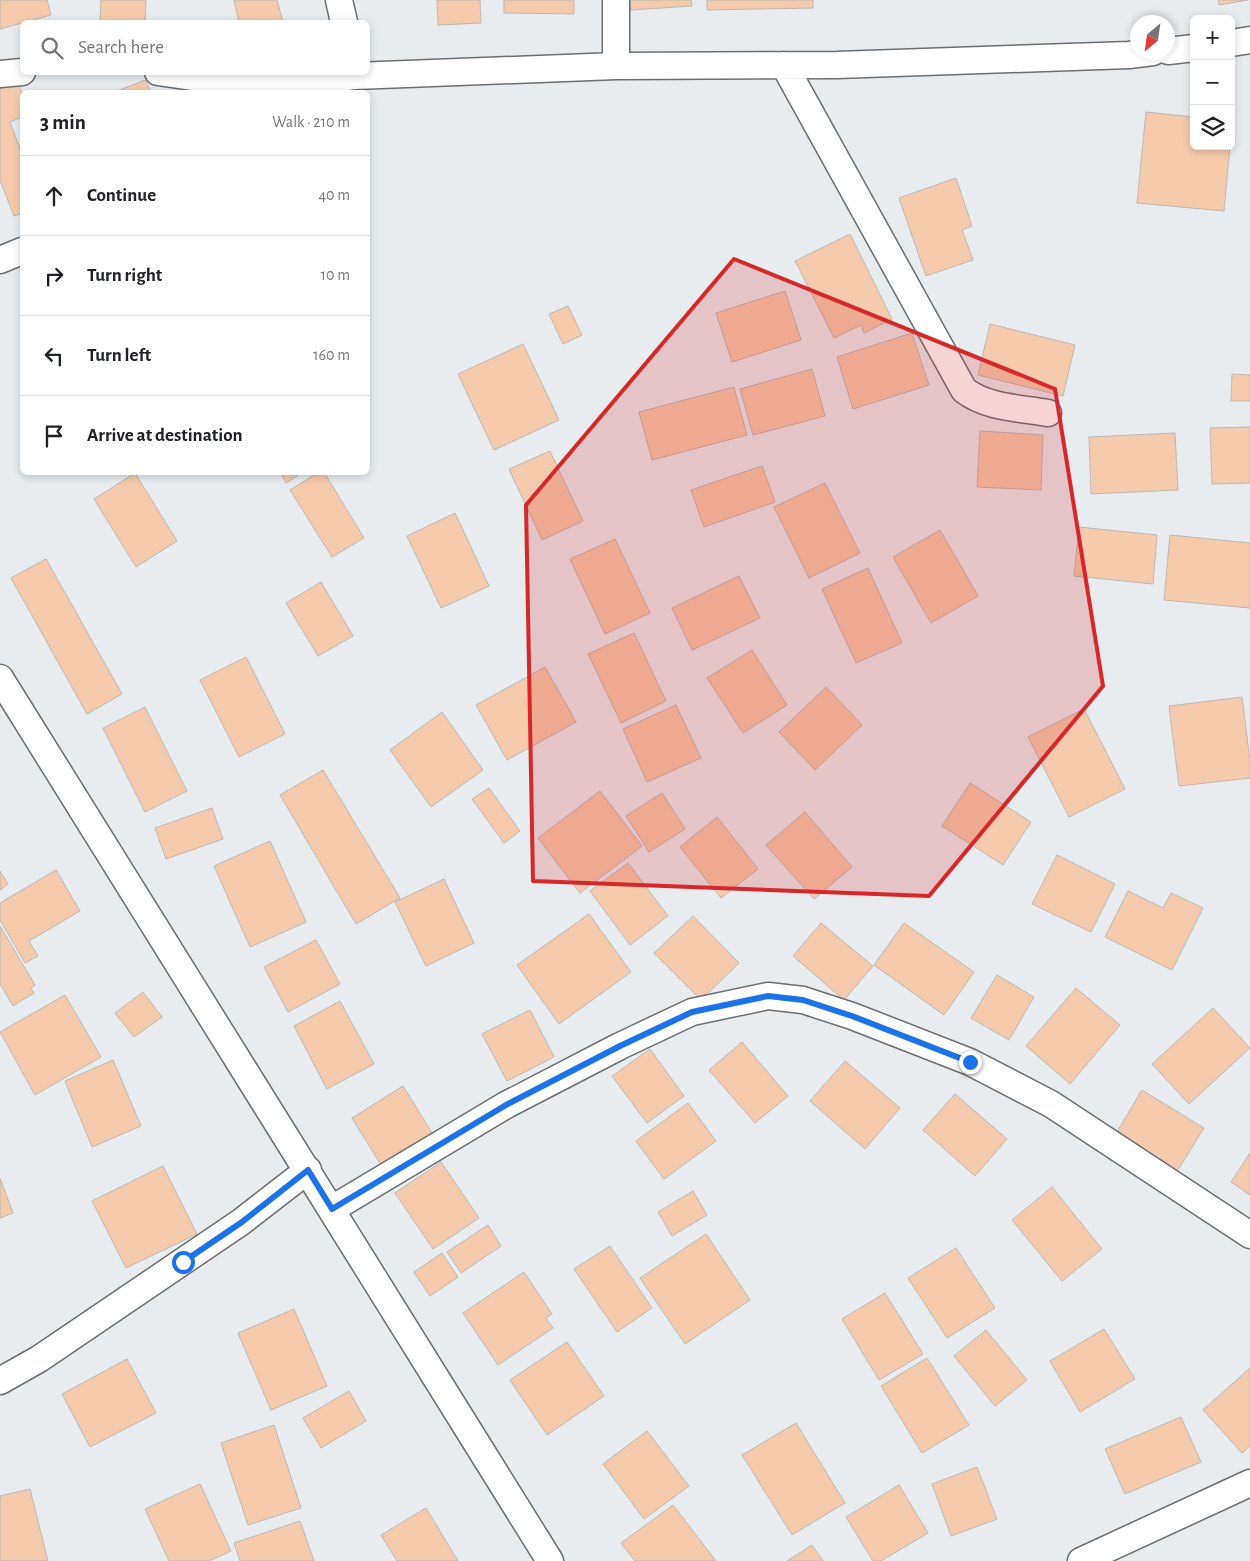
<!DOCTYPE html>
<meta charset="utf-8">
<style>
:root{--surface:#fff;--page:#f2f2f2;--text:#202124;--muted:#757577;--line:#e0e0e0}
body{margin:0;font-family:"Alegreya Sans",sans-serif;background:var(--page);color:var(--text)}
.controls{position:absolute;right:15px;top:15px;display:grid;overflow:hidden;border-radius:8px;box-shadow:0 2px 8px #0003}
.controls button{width:45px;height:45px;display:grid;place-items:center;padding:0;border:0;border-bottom:1px solid var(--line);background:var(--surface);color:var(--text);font:25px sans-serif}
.compass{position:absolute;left:1130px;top:15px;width:45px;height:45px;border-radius:50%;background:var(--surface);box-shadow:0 2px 8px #0003;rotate:209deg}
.stop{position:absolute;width:15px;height:15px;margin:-11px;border:4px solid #1a73e8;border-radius:50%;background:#fff}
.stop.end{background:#1a73e8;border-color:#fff;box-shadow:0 1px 5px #0008}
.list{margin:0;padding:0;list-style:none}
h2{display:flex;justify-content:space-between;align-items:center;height:65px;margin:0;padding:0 20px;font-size:21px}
h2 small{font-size:16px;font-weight:400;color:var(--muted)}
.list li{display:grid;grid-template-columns:32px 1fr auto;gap:15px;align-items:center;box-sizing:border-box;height:80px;padding:0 20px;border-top:1px solid var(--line)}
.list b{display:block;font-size:19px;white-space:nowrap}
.list em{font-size:16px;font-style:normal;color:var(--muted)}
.icon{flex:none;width:28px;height:28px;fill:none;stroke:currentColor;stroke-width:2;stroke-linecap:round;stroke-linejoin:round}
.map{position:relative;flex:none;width:1250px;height:1561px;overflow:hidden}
.search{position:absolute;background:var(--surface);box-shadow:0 2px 8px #0003;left:20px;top:20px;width:350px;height:55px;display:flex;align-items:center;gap:12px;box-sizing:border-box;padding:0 18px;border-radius:8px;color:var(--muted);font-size:19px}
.panel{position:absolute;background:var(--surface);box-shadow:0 2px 8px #0003;left:20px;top:90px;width:350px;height:385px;border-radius:8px}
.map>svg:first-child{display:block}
.building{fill:#f6cbad;stroke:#bbb7b4}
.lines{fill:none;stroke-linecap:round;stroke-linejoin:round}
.minor-casing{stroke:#6b6e71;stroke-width:29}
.minor{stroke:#fff;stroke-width:26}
.route{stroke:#1a73e8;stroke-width:6}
.marked{fill:#d62828;fill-opacity:0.2;stroke:#d62828;stroke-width:4;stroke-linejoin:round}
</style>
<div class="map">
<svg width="1250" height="1561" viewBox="0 0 1250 1561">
<rect width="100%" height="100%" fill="#e8ecef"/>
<path class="building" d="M0 0H47L51 15 0 29Z
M101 0H146L145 22H100Z
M234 0H277L283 22H239Z
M437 0H480L481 23 438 25Z
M504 0H574V14L504 13Z
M630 0H691L692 6 631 10Z
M707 0H813V8L707 10Z
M1218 0H1248L1219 5Z
M145 80 151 92H115Z
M18 82 22 94V117L10 122 22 154V213L14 216 0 180V89Z
M1146 112 1194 117V146H1230L1224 211 1137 203Z
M956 178 972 226 962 230 973 260 926 276 899 198Z
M850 234 892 319 864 333 861 325 834 338 795 261Z
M785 291 801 340 732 362 716 313Z
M568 306 582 335 563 344 549 314Z
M990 324 1075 345 1063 396 978 375Z
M912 333 929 385 853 409 837 357Z
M523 344 559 420 494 450 458 374Z
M812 369 825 416 753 435 740 389Z
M1232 374 1250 375V401H1231Z
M734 387 747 435 652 460 639 412Z
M1250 427V483L1212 484 1210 428Z
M980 431 1043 435 1041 490 977 487Z
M1175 433 1178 490 1091 494 1089 437Z
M550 451 583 521 542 540 509 469Z
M762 466 775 502 704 527 691 490Z
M280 472H303L286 483Z
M319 472H324L364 538 332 557 290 490Z
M135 473 177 541 136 567 94 499Z
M825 483 860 553 809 578 774 507Z
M455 513 489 586 441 608 407 536Z
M1079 527 1157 535 1153 584 1074 576Z
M940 530 978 596 931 623 893 557Z
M1170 535 1250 543V608L1164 600Z
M615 539 650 613 605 634 570 559Z
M46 559 122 694 87 714 11 578Z
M868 568 902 643 856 663 822 589Z
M739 576 760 618 692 650 672 608Z
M321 582 353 636 318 656 286 603Z
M634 633 666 701 621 723 588 654Z
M752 650 787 705 743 733 707 678Z
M246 657 285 734 239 757 200 680Z
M545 667 576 722 507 760 476 705Z
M826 687 862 725 815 770 779 732Z
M1242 697 1250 761V778L1179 786 1169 706Z
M676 705 701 758 647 782 623 729Z
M145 707 187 791 145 812 103 728Z
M1084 709 1125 789 1069 817 1028 737Z
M442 712 483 770 431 807 390 750Z
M323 770 400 898 356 924 280 795Z
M970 783 1031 822 1003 865 942 826Z
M489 788 520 831 504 843 472 799Z
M600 791 642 846 580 893 538 838Z
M662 793 685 829 649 852 626 816Z
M212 808 223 839 166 859 155 828Z
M805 812 852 867 814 899 766 845Z
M717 817 758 869 721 898 680 847Z
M270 841 306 922 250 947 214 866Z
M1057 855 1115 884 1091 932 1032 904Z
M628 863 668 916 630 945 590 891Z
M56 870 80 911 29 941 38 956 25 963 0 920V903Z
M0 871 8 884 0 890Z
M444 879 474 943 426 966 395 902Z
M1128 891 1163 908 1171 893 1203 908 1172 970 1105 937Z
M589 914 631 972 559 1024 517 965Z
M693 916 739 963 701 1000 654 953Z
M821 923 873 966 844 1000 793 956Z
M904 923 974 972 944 1015 874 965Z
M0 926 35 985 31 988 34 993 13 1006 0 984Z
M316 940 340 984 288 1012 264 967Z
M997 975 1034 997 1009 1040 971 1018Z
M1076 988 1120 1025 1070 1084 1026 1046Z
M143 992 162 1017 134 1037 115 1013Z
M65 995 101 1057 35 1095 0 1032Z
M340 1001 374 1064 327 1089 294 1026Z
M1213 1008 1250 1048 1189 1104 1152 1064Z
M530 1010 554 1057 507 1081 482 1034Z
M742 1042 788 1096 755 1123 709 1070Z
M650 1049 684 1096 647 1123 612 1076Z
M113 1060 141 1126 92 1147 65 1081Z
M845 1061 900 1108 865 1149 810 1101Z
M403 1086 432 1133 381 1165 352 1118Z
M1142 1090 1204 1128 1176 1173 1115 1135Z
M955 1094 1007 1139 975 1176 923 1130Z
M688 1103 716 1141 664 1179 636 1141Z
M1250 1153V1195L1231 1182Z
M441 1162 479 1218 433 1249 395 1193Z
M163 1166 197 1234 126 1268 92 1201Z
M0 1178 13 1213 0 1218Z
M1052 1187 1102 1249 1062 1281 1012 1220Z
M693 1191 707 1215 672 1236 658 1212Z
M488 1225 501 1246 461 1273 447 1252Z
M706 1234 750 1300 685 1344 640 1278Z
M610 1246 652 1308 617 1332 574 1269Z
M956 1248 995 1308 947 1338 908 1278Z
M442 1253 458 1277 430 1296 414 1272Z
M524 1272 552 1314 546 1318 553 1328 498 1365 463 1313Z
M885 1293 923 1354 879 1380 842 1319Z
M294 1309 327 1386 271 1410 238 1333Z
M1104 1329 1135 1379 1080 1412 1050 1361Z
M986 1330 1027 1380 995 1406 954 1356Z
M567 1342 604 1396 547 1435 510 1380Z
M927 1358 969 1425 922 1453 881 1386Z
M127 1359 156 1413 90 1447 62 1394Z
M1250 1368V1446L1242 1453 1203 1410Z
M349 1391 366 1421 321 1448 303 1418Z
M1181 1417 1201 1462 1125 1494 1105 1449Z
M796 1423 845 1503 792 1535 742 1455Z
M274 1425 301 1508 248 1525 221 1443Z
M647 1431 689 1486 644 1519 603 1464Z
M977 1467 997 1519 951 1536 932 1484Z
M200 1484 231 1551 209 1561H169L145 1509Z
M899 1485 928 1533 881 1561H873L846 1517Z
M30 1489 48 1561H0V1496Z
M673 1505 716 1561H635L621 1543Z
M426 1508 458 1561H397L381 1535Z
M300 1521 314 1561H240L234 1543Z
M812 1545 823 1561H787Z"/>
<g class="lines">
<g class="minor-casing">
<path id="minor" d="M339 0 344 22
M1231 43 1250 40
M1168 51 1194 48
M784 65 964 390C987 408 1020 408 1048 413
M616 66V0
M158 72 260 87 355 76 616 66 837 65 1129 55 1153 52
M0 74 22 72
M0 260 22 251
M0 678 550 1561
M332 1209 506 1105 620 1046 692 1012 768 996 803 1000 852 1016 970 1062 1051 1104 1250 1235
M0 1381 39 1359 241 1222 308 1170
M1081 1561 1250 1483"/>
</g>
<use href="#minor" class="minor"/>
</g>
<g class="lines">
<path class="route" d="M183 1262 242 1222 308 1170 332 1209 506 1105 620 1046 692 1012 768 996 803 1000 852 1016 970 1062"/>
</g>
<path class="marked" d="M734 259 1055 389 1103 686 929 896 533 881 526 505Z"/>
</svg>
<div class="controls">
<button>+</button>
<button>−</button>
<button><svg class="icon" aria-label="layers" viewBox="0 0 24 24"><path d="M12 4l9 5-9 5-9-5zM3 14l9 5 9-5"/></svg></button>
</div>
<svg class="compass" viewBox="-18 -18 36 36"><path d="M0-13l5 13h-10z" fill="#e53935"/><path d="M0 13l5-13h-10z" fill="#757577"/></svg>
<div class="stop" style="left:183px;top:1262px"></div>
<div class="stop end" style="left:970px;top:1062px"></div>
<div class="search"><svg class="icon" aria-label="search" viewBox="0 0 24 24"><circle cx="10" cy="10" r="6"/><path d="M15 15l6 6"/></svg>Search here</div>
<section class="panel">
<h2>3 min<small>Walk · 210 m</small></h2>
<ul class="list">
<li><svg class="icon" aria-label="ahead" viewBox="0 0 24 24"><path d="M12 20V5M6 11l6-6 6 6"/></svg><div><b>Continue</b></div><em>40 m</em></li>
<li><svg class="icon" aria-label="right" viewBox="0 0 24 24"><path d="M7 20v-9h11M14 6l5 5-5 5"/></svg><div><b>Turn right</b></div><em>10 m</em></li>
<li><svg class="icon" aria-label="left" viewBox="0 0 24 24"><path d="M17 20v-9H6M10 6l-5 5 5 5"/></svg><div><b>Turn left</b></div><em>160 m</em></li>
<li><svg class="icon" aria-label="arrive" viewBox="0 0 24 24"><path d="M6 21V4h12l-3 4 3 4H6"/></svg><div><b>Arrive at destination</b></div></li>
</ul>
</section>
</div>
